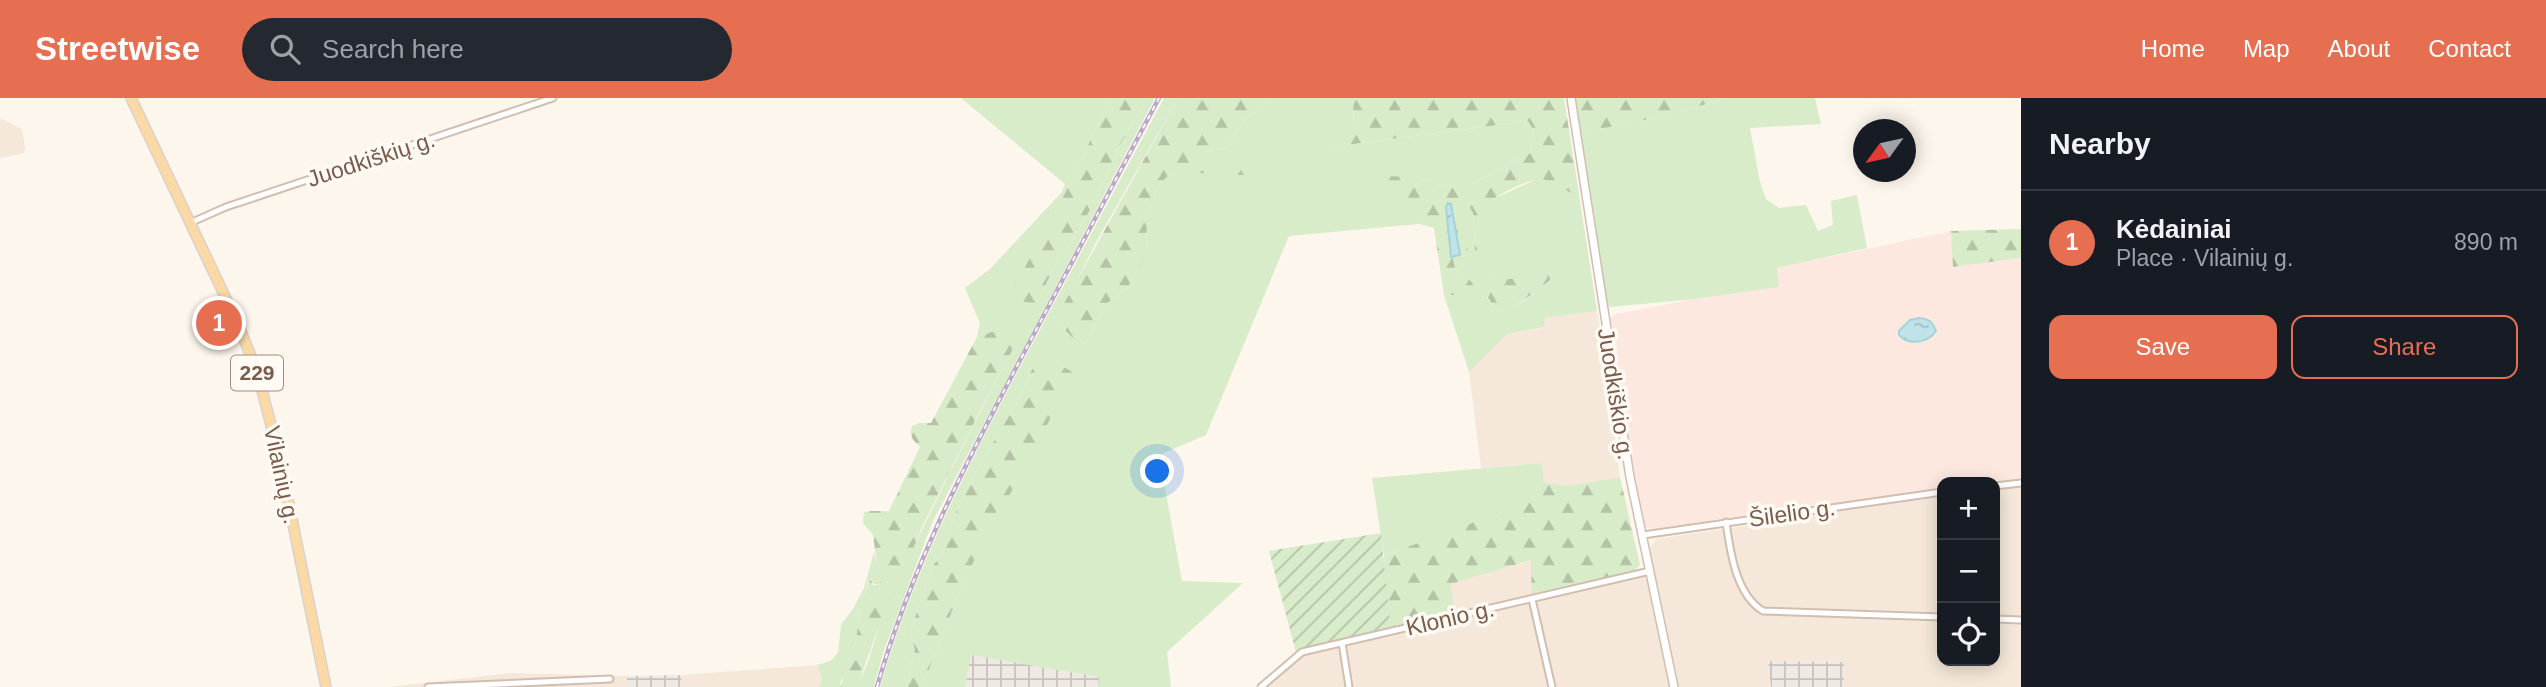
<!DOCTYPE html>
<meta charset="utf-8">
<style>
:root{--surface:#171b24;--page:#242831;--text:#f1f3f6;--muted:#9ea1a6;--line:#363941;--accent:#e76f51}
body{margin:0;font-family:Helvetica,sans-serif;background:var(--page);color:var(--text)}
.controls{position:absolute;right:21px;bottom:21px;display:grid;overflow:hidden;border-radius:14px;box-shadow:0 4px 18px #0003}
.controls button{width:63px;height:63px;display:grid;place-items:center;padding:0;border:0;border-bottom:2px solid var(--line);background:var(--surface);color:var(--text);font:35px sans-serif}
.compass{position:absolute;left:1853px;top:21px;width:63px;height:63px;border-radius:50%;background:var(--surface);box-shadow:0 4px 18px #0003;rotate:237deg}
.you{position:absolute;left:1158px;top:374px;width:24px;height:24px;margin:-18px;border:5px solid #fff;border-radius:50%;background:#1a73e8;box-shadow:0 0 0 10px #1a73e833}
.badge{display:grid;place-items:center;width:46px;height:46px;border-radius:50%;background:var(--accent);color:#fff;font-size:23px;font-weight:700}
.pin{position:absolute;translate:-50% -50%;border:4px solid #fff;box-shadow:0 2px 7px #0006}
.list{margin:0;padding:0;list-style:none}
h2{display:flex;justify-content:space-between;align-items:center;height:91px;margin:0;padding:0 28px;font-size:30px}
h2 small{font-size:23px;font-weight:400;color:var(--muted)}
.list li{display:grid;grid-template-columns:46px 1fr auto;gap:21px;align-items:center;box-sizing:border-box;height:105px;padding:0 28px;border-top:2px solid var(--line)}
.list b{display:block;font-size:26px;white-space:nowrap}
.list p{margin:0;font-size:23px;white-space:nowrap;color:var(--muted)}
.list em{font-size:23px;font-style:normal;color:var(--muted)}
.actions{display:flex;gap:14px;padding:21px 28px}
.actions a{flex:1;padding:16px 0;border:2px solid var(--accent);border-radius:14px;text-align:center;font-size:24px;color:var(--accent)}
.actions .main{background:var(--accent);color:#fff}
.icon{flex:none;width:38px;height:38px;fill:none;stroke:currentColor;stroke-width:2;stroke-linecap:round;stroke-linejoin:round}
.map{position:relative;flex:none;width:2021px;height:589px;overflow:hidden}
header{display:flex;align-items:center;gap:42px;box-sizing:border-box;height:98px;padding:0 35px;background:var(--accent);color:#fff}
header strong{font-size:33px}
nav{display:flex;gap:38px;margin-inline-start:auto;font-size:24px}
.search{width:490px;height:63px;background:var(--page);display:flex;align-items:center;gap:18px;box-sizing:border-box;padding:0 24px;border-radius:38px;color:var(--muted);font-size:26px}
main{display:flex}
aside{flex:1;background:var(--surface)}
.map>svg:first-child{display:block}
.residential{fill:#f5e8da}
.commercial{fill:#fde8e0}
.industrial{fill:url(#industrial-grid)}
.grass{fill:#d8ecc9;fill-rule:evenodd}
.forest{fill:url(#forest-firs)}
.garden{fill:url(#garden-furrows)}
.water{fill:url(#water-ripples);stroke:#a5d3da;stroke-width:2}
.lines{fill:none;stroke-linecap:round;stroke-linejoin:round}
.minor-casing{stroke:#d1beb0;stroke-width:9}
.tertiary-casing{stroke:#d1beb0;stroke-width:10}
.primary-casing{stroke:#dad1cd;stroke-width:12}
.minor{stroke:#fff;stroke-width:5}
.tertiary{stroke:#fff;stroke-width:7}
.primary{stroke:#fbd9a5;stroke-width:9}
.rail-casing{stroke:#b9a8c9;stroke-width:4.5}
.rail{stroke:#fffaf3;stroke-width:2;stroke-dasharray:5;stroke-linecap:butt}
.labels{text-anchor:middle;stroke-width:7;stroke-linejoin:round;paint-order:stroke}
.shield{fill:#fffaf3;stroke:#a28b7f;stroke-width:2}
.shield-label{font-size:21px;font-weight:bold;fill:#7a5c4d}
.street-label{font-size:23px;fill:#7a5c4d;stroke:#fffaf3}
</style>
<header>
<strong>Streetwise</strong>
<div class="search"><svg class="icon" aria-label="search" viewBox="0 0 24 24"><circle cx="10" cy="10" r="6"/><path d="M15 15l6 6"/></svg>Search here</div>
<nav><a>Home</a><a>Map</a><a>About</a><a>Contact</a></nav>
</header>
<main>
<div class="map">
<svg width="2021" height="589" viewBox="0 0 2021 589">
<defs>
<pattern id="industrial-grid" width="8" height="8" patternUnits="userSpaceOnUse" patternTransform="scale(1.75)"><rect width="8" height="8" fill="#efe9e4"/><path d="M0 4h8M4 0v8" fill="none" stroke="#c7c0bb"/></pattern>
<pattern id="forest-firs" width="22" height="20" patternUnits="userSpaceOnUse" patternTransform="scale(1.75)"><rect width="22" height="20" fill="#d8ecc9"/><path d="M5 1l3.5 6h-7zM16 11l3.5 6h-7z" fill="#b4c2a5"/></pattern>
<pattern id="garden-furrows" width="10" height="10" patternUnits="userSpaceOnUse" patternTransform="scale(1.75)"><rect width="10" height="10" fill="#d8ecc9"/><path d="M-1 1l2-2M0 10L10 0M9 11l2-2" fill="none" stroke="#b4c2a5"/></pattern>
<pattern id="water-ripples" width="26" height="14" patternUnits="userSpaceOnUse" patternTransform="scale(1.75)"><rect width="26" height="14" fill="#bfe3e8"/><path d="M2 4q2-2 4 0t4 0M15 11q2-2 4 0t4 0" fill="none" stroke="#a0bbbe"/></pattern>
</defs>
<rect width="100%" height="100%" fill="#fdf6ec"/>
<path class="residential" d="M0 20 22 31 25 50 24 55 0 60Z
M1597 213 1606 261 1608 290 1620 379 1566 388 1544 384 1542 365 1481 370 1469 274 1507 236 1543 230 1545 220Z
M2021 383V589H1844V564L1768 563 1771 589H1261L1297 558 1342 545 1454 518 1451 486 1532 462V500L1650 473 1646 455 1656 441 1757 426 1836 404 1942 391V563H1995V386Z
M817 567 822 581 819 589H682L681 577Z
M511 575 627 578V589H388Z"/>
<path class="commercial" d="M1951 133 1954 169 2021 160V383L1995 386 1942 384V391L1836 404 1654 431 1643 429 1626 338 1608 221 1616 216 1695 201 1778 189 1777 170Z"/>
<path class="industrial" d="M970 556 1100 579 1098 589H965Z
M1768 563 1844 564V589H1771Z
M681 577 682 589H627V578Z"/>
<path class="grass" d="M961 0H1110L1069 88 1037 205 1055 167 1073 142 1091 110 1121 45 1148 0H1155L933 423 883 555 874 589H854C870 574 878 522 889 499 930 417 968 334 1012 253L1000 231 977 239 980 225 965 190 990 171 1062 94 1065 86Z
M1164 0H1178L1095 146 1057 222 1068 236 1085 246 1105 207 1128 189 1146 156 1147 119 1159 86 1173 74 1270 65H1207L1203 61V54L1227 50 1244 22 1266 5 1268 0H1353L1354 30 1331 49 1528 23 1534 33 1530 55 1470 87 1447 89 1416 79 1403 101 1420 108 1419 126 1289 138 1206 337 1159 357 1182 483 1243 485 1167 554 1171 589H1098L1099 579 971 557 965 589H922L965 480 1065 269 1055 268 1029 277 1020 299 975 375 954 418 942 455 933 468 910 534 915 551 906 589H880C914 471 971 362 1028 254 1073 169 1119 85 1164 0Z
M1728 0H1815L1821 26 1750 30 1760 84 1766 101 1779 110 1806 107 1818 133 1833 127 1831 103 1857 97 1867 150 1777 170 1779 189 1695 201 1610 209 1607 206 1605 198 1580 35 1660 19Z
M1537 81 1549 82 1571 94 1578 90 1597 213 1545 220 1544 229 1507 236 1469 274 1444 197H1461L1459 180 1451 159 1460 157 1465 161 1462 107H1468L1473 115 1475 152 1484 122V108L1491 102ZM1490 175 1494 183 1538 190C1524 204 1515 213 1495 211L1487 200Z
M1542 365 1544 384 1519 405 1457 432 1384 457 1372 380Z
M874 454 877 467 886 477 878 487 868 483C866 493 863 501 860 510 857 521 861 533 856 544 854 549 850 553 849 559 846 568 846 577 840 585L842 589H819L822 581 817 567 830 563 838 555 841 527 853 511 864 490Z"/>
<path class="forest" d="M1110 0H1148L1121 45 1091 110 1073 142 1055 167 1037 205 1024 204 1012 193 1069 88Z
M1178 0H1268L1266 5 1244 22 1227 50 1203 54V60L1207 65H1270L1265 78 1173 74 1159 86 1147 119 1146 156 1128 189 1105 207 1085 246C1072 242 1065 232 1057 222L1061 211Z
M1353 0H1564L1578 90 1572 95C1563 91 1555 84 1546 82 1531 78 1495 98 1484 108L1485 141 1478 155 1475 152 1473 115 1468 107H1463L1468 158 1465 161 1460 157 1451 106C1450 132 1448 155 1459 180H1468L1473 186 1474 194 1461 197H1444L1434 130 1419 126 1420 108 1383 94 1380 85 1384 78 1416 79 1447 89 1470 87 1530 55 1534 33 1528 23 1330 49 1328 42 1334 37 1354 30Z
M1575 0H1728L1660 19 1580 35Z
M2021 131V160L1953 169 1951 133Z
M1485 170 1490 175 1494 183 1549 176 1550 182 1511 212 1495 211 1479 185 1480 173Z
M1000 231 1012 244V253L983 307 923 427 901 480 889 500 858 586 854 589H841L849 556 856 545 860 509 870 481 873 487H878L885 477 877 467 873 437 863 425 864 414C873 412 880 414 889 413L920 349C913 342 909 339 912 328L919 325H931L977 239Z
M1042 261C1052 267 1063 267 1072 274L1049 323 965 480 922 589H906L915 551 910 534 933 468 942 455 954 418 975 375 1020 299 1029 277 1038 262Z
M1620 379 1640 467 1634 473 1532 501 1531 462 1451 486 1455 519 1391 534 1385 487 1384 457 1456 432 1518 405 1544 384 1566 388Z"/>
<path class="garden" d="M1381 435 1391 534 1297 558 1269 453Z"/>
<path class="water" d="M1448 105 1451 106 1460 157 1451 159 1446 109Z
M1919 220C1929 221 1932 223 1936 233 1928 245 1909 248 1899 237V233L1910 222Z"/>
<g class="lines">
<g class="minor-casing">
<path id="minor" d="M190 125 226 109 553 0
M1995 388 2021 385
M1726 424C1730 453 1736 497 1763 513L1942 519
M1643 437 1942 394
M1532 501 1552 589
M1995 521 2021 522
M1342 545 1349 589
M428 589 610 581
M1261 589 1302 554 1650 473"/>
</g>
<g class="tertiary-casing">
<path id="tertiary" d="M1571 0 1630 379 1674 589"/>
</g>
<g class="primary-casing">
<path id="primary" d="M131 0 238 226 257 273 280 362 326 589"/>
</g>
<use href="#minor" class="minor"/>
<use href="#tertiary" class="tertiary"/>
<use href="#primary" class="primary"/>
<g class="rail-casing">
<path id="rail" d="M877 589C911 469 969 359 1027 249 1071 166 1115 83 1159 0"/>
</g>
<use href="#rail" class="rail"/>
</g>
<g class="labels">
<rect class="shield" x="231" y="257.5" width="52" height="35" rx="5"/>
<g class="shield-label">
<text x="257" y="282">229</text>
</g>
<g class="street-label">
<text transform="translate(371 61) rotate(-18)" y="8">Juodkiškių g.</text>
<text transform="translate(1616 296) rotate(81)" y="8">Juodkiškio g.</text>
<text transform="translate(282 377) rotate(78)" y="8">Vilainių g.</text>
<text transform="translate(1792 415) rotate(-8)" y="8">Šilelio g.</text>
<text transform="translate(1450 520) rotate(-13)" y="8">Klonio g.</text>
</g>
</g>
</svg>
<div class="controls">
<button>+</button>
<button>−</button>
<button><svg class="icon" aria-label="locate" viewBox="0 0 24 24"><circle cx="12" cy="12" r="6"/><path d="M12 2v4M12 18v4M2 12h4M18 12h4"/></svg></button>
</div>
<svg class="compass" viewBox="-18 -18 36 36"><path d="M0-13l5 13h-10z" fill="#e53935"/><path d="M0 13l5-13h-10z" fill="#9ea1a6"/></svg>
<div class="you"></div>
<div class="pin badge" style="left:219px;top:225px">1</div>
</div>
<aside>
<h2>Nearby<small></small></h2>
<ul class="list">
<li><span class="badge">1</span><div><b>Kėdainiai</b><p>Place · Vilainių g.</p></div><em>890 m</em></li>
</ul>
<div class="actions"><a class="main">Save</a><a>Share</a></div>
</aside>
</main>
